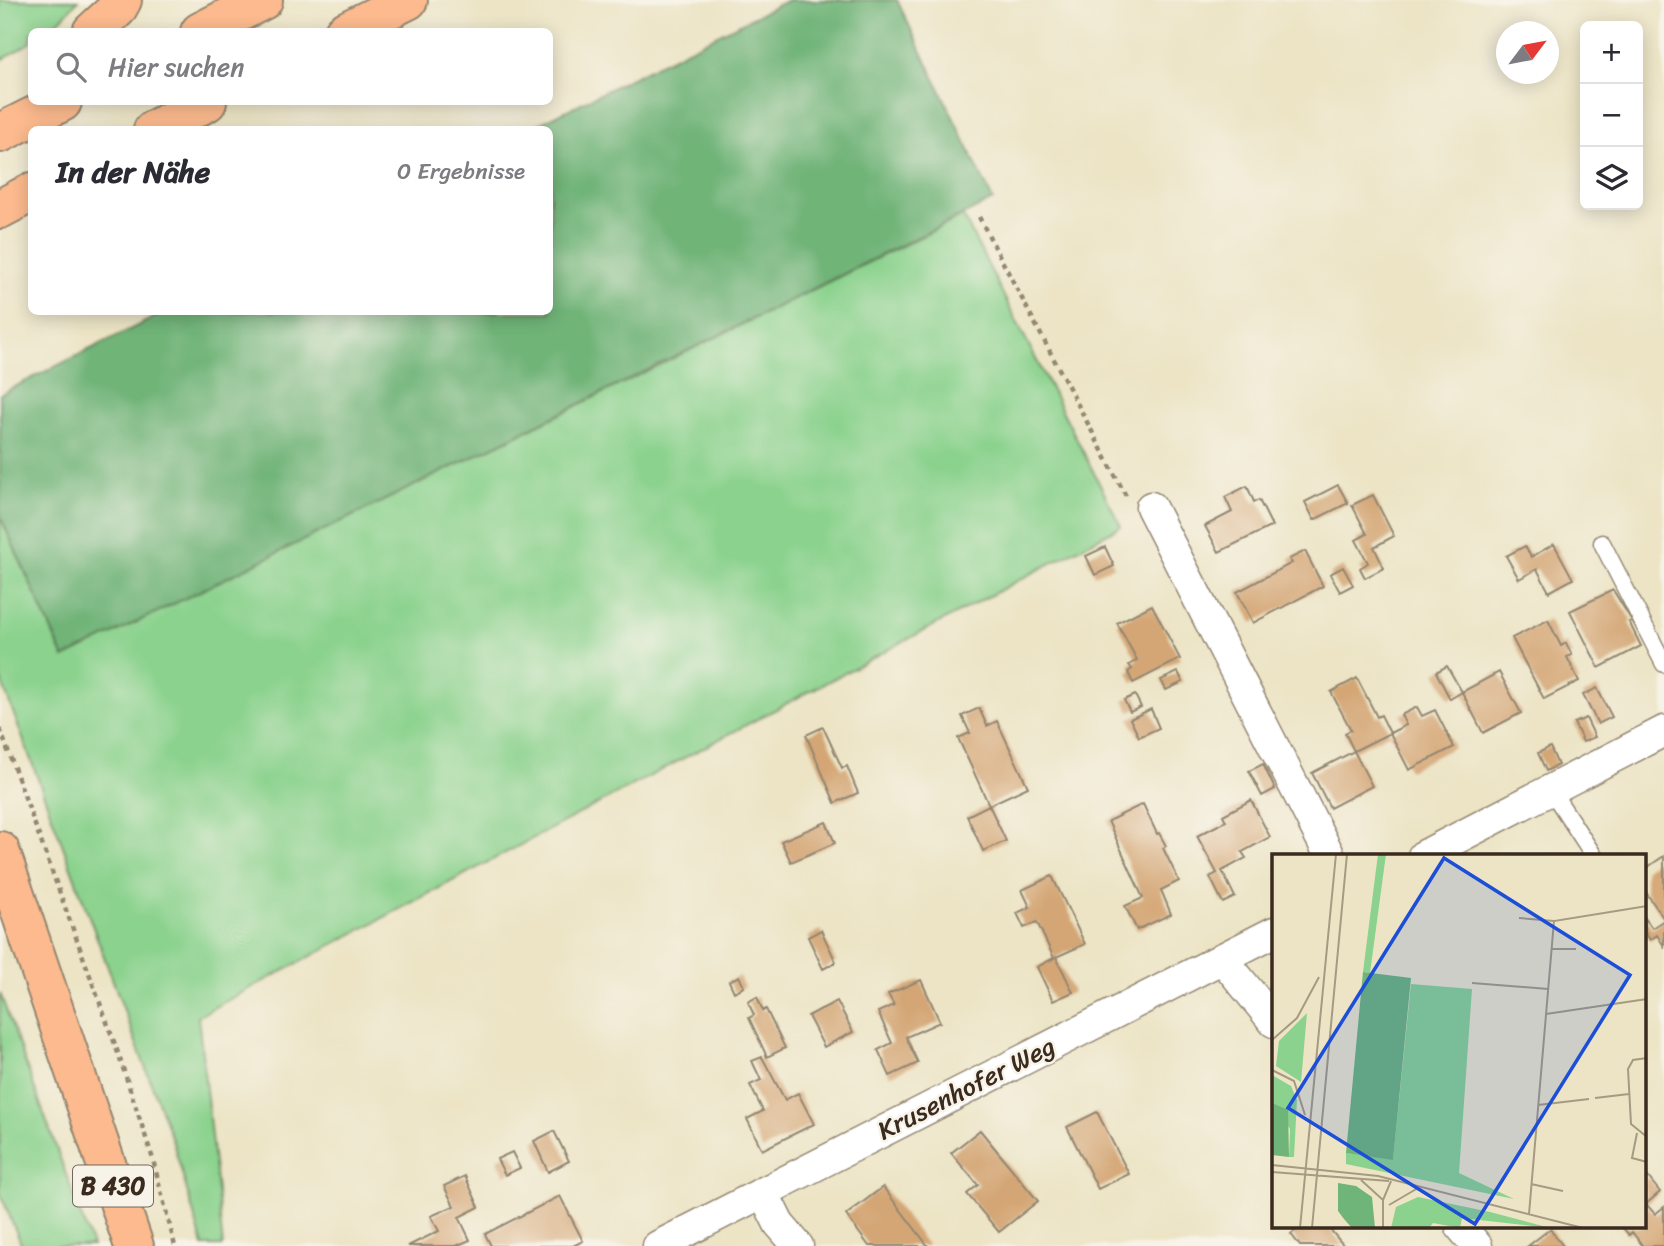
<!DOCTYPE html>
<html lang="de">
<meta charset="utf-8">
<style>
:root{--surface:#fff;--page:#f2f2f3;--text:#2b2b33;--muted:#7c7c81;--line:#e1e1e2}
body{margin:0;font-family:Sriracha,sans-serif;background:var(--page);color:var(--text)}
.controls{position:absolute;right:21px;top:21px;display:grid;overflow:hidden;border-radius:10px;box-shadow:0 4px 18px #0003}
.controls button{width:63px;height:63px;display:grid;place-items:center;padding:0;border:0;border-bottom:2px solid var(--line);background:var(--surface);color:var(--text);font:35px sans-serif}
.compass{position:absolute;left:1496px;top:21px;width:63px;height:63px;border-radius:50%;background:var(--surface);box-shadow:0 4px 18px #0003;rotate:58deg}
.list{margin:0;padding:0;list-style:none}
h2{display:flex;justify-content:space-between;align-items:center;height:91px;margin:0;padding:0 28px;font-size:30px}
h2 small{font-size:23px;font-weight:400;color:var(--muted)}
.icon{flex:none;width:38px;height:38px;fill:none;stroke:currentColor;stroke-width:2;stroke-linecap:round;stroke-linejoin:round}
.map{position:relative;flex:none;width:1664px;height:1246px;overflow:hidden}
.search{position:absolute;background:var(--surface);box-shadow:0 4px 18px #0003;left:28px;top:28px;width:525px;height:77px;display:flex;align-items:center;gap:18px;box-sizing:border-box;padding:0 24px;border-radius:10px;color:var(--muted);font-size:26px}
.panel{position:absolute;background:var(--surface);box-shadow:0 4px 18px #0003;left:28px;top:126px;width:525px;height:189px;border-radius:10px}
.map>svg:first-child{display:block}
.green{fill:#8ad28d;stroke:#627e56;stroke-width:2}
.forest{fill:#6fb478;stroke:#556f4b;stroke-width:2}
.building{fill:#d4a675}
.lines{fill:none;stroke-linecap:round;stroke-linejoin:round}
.service-casing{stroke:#948772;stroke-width:19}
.minor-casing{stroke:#948772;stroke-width:33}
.primary-casing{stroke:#948772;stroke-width:42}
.motorway-casing{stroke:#948772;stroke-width:42}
.path{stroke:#948772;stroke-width:4.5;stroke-dasharray:5 5;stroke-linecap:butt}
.service{stroke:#fff;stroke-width:16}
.minor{stroke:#fff;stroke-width:30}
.primary{stroke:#fcba8e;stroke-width:38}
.motorway{stroke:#fcba8e;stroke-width:38}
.labels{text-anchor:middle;stroke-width:5;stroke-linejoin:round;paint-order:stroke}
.shield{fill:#f7f3e8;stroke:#73665b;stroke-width:2}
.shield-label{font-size:24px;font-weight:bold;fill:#3b2a1e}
.street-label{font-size:26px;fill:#3b2a1e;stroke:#f7f3e8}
.inset-road{fill:none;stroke:#a59a82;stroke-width:2}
.view{fill:#1d4ed8;fill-opacity:0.15;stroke:#1d4ed8;stroke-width:3.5}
.inset-edge{fill:none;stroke:#3b2a1e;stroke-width:3.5}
</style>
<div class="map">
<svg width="1664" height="1246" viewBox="0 0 1664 1246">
<rect width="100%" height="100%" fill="#f7f3e8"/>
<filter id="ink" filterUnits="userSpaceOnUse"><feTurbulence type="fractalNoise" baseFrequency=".0143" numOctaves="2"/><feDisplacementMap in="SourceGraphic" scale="14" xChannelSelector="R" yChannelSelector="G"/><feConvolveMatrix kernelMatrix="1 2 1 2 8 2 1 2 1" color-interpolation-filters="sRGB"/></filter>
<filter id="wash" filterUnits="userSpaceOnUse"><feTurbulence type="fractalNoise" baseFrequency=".00686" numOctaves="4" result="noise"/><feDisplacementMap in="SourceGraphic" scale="28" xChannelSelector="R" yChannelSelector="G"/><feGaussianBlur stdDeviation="1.57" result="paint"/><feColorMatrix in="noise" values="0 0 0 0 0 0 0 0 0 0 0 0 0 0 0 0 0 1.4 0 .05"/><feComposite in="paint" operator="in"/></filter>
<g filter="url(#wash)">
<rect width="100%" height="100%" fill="#ece4c5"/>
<path class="green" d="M0 0H78C64 16 53 32 32 32L31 42 0 61Z
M963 216 1121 526 198 1016 223 1246H203L173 1142 0 677V516L64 658Z
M0 993 92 1246H22L0 1193Z"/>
<path class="forest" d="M788 0H897L993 200 64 658 0 516V394L165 312H550V130L529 129Z"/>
<g id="blocks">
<path class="building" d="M1338 485 1348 503 1314 520 1305 502Z
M1247 486 1254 502 1259 500 1272 526 1219 552 1205 526 1232 512 1225 497Z
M1373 495 1394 536 1374 547 1384 568 1365 578 1360 568 1368 563 1356 540 1367 534 1352 505Z
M1554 544 1573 579 1549 592 1537 569 1519 579 1506 556 1525 546 1531 557Z
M1105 547 1114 566 1095 575 1086 556Z
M1305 551 1323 586 1253 623 1237 592 1292 563 1289 559Z
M1343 567 1353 585 1340 592 1330 574Z
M1613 590 1632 621 1629 622 1641 646 1599 668 1570 611Z
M1152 605 1180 659 1133 683 1128 672 1132 669 1129 665 1137 660 1117 623Z
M1548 620 1561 646 1566 643 1572 655 1567 657 1579 681 1544 699 1512 638Z
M1447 666 1462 692 1450 699 1436 672Z
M1178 672 1183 682 1166 690 1161 680Z
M1499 672 1521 713 1483 733 1462 692Z
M1357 678 1377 717 1381 715 1390 733 1354 751 1345 733 1351 730 1331 692Z
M1597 688 1612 717 1598 724 1583 695Z
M1135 695 1141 707 1130 712 1124 700Z
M1417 707 1422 716 1435 710 1454 747 1409 770 1390 733 1406 725 1401 715Z
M979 708 987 726 997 721 1028 787 989 805 1006 841 983 851 967 816 989 805 958 738 970 733 962 716Z
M1151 709 1159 728 1139 737 1130 719Z
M1586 718 1595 737 1583 742 1574 723Z
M823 727 842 768 847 766 858 793 835 803 806 735Z
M1550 747 1558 765 1546 771 1538 753Z
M1354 751 1372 786 1330 808 1312 773Z
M1263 764 1275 789 1262 796 1249 771Z
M1251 800 1270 837 1242 852 1246 858 1222 871 1235 897 1223 903 1210 877 1217 873 1197 836 1226 821 1223 815Z
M1143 804 1157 834 1159 833 1166 846 1163 848 1179 881 1161 890 1171 914 1137 930 1125 906 1143 898 1108 821Z
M826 822 835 843 791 862 781 841Z
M1664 856V919L1645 891V869Z
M1052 876 1085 944 1056 957 1073 992 1053 1001 1037 967 1054 958 1037 922 1024 928 1017 913 1030 907 1022 890Z
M1645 918 1652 928 1664 920V946L1657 935 1650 940 1645 932Z
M821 930 836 962 823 969 808 937Z
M739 976 744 987 734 992 729 981Z
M921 980 940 1022 906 1037 918 1063 890 1076 878 1050 892 1043 878 1012 894 1005 888 994Z
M757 997 763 1011 766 1009 785 1048 767 1057 749 1018 754 1015 748 1002Z
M837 1001 853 1032 824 1047 808 1016Z
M762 1057 785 1100 798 1093 814 1124 762 1150 747 1119 763 1111 750 1085 761 1080 752 1061Z
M1097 1112 1129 1174 1098 1189 1067 1127Z
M980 1130 1038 1201 999 1232 967 1194 978 1185 951 1153Z
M554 1131 569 1161 548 1172 534 1141Z
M512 1152 520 1168 505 1175 497 1159Z
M465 1176 479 1207 459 1217 470 1240 456 1246H408L439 1231 431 1216 454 1206 444 1186Z
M1648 1177 1660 1192 1646 1204 1655 1214 1664 1207V1246H1643L1632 1232 1629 1235 1622 1227H1645V1180Z
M883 1187 928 1246H869L846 1215Z
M560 1196 583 1241 573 1246H491L485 1234Z
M1300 1227H1328L1344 1246H1300L1291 1234Z
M1550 1229 1563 1246H1528Z"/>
</g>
</g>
<g filter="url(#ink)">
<use href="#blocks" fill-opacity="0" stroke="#948772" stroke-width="2"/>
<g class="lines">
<g class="service-casing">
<path id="service" d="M1602 543 1664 664
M1551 790 1594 856"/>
</g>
<g class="minor-casing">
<path id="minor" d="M1151 507 1330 856
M1423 856 1664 731
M1222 958 1274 1022
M763 1192 779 1224 798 1246
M1461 1227 1477 1246
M658 1246 1274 932"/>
</g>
<g class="primary-casing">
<path id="primary" d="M0 851 134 1246"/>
</g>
<g class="motorway-casing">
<path id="motorway" d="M92 32 117 9 122 0
M200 32 263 0
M344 32 408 0
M153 130 207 102
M0 133 62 102
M0 209 32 192
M0 863 5 867"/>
</g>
<path class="path" d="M979 217 1126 496
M0 729 116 1047 152 1156 175 1246"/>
<use href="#service" class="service"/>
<use href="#minor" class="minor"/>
<use href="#primary" class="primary"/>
<use href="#motorway" class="motorway"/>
</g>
</g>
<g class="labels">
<rect class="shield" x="73" y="1165.5" width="80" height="41" rx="5"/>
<g class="shield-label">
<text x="113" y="1194">B 430</text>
</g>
<g class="street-label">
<text transform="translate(966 1088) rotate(-27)" y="9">Krusenhofer Weg</text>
</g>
</g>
<g transform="translate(1272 854)">
<rect width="374" height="374" fill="#ece4c5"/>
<path d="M106 0H114L98 119 91 118ZM139 130 200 135 187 319 242 345 74 310V299L121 305ZM35 159 29 228 4 212 7 187ZM0 221 19 232 25 246 22 303H17L18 275 0 249ZM146 343 218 358 278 374 190 364 188 374 161 369 157 374H119L124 353Z" fill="#8ad28d"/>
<path d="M91 118 139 124 121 306 74 299ZM0 249 16 256 17 303 0 301ZM66 329 84 332 100 343 103 374H80L72 365 66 357Z" fill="#6fb478"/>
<path class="inset-road" d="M247 64 282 67M279 95H304M200 129 276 135M274 160 375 145M0 186 25 164 47 123M375 204 361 206 356 215 359 270 375 283M0 216 22 227 33 261M323 244 357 240M266 251 317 245M365 279 360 304 375 308M0 311 106 322 311 374M0 318 117 327M89 326 111 346M259 330 291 337M117 351 146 334M257 360 282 67 375 52M28 374 64 0M40 374 75 0M111 374V346L119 327"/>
<path class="view" d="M172 4 358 121 203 370 16 254Z"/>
<rect width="374" height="374" class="inset-edge"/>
</g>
</svg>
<div class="controls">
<button>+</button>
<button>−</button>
<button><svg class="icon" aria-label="layers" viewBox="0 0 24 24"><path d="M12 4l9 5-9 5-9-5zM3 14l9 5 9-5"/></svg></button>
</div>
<svg class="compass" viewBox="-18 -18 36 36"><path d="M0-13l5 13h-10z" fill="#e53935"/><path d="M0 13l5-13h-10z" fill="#7c7c81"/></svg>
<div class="search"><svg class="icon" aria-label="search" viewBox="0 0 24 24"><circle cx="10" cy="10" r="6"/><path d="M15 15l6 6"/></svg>Hier suchen</div>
<section class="panel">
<h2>In der Nähe<small>0 Ergebnisse</small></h2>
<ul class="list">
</ul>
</section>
</div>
